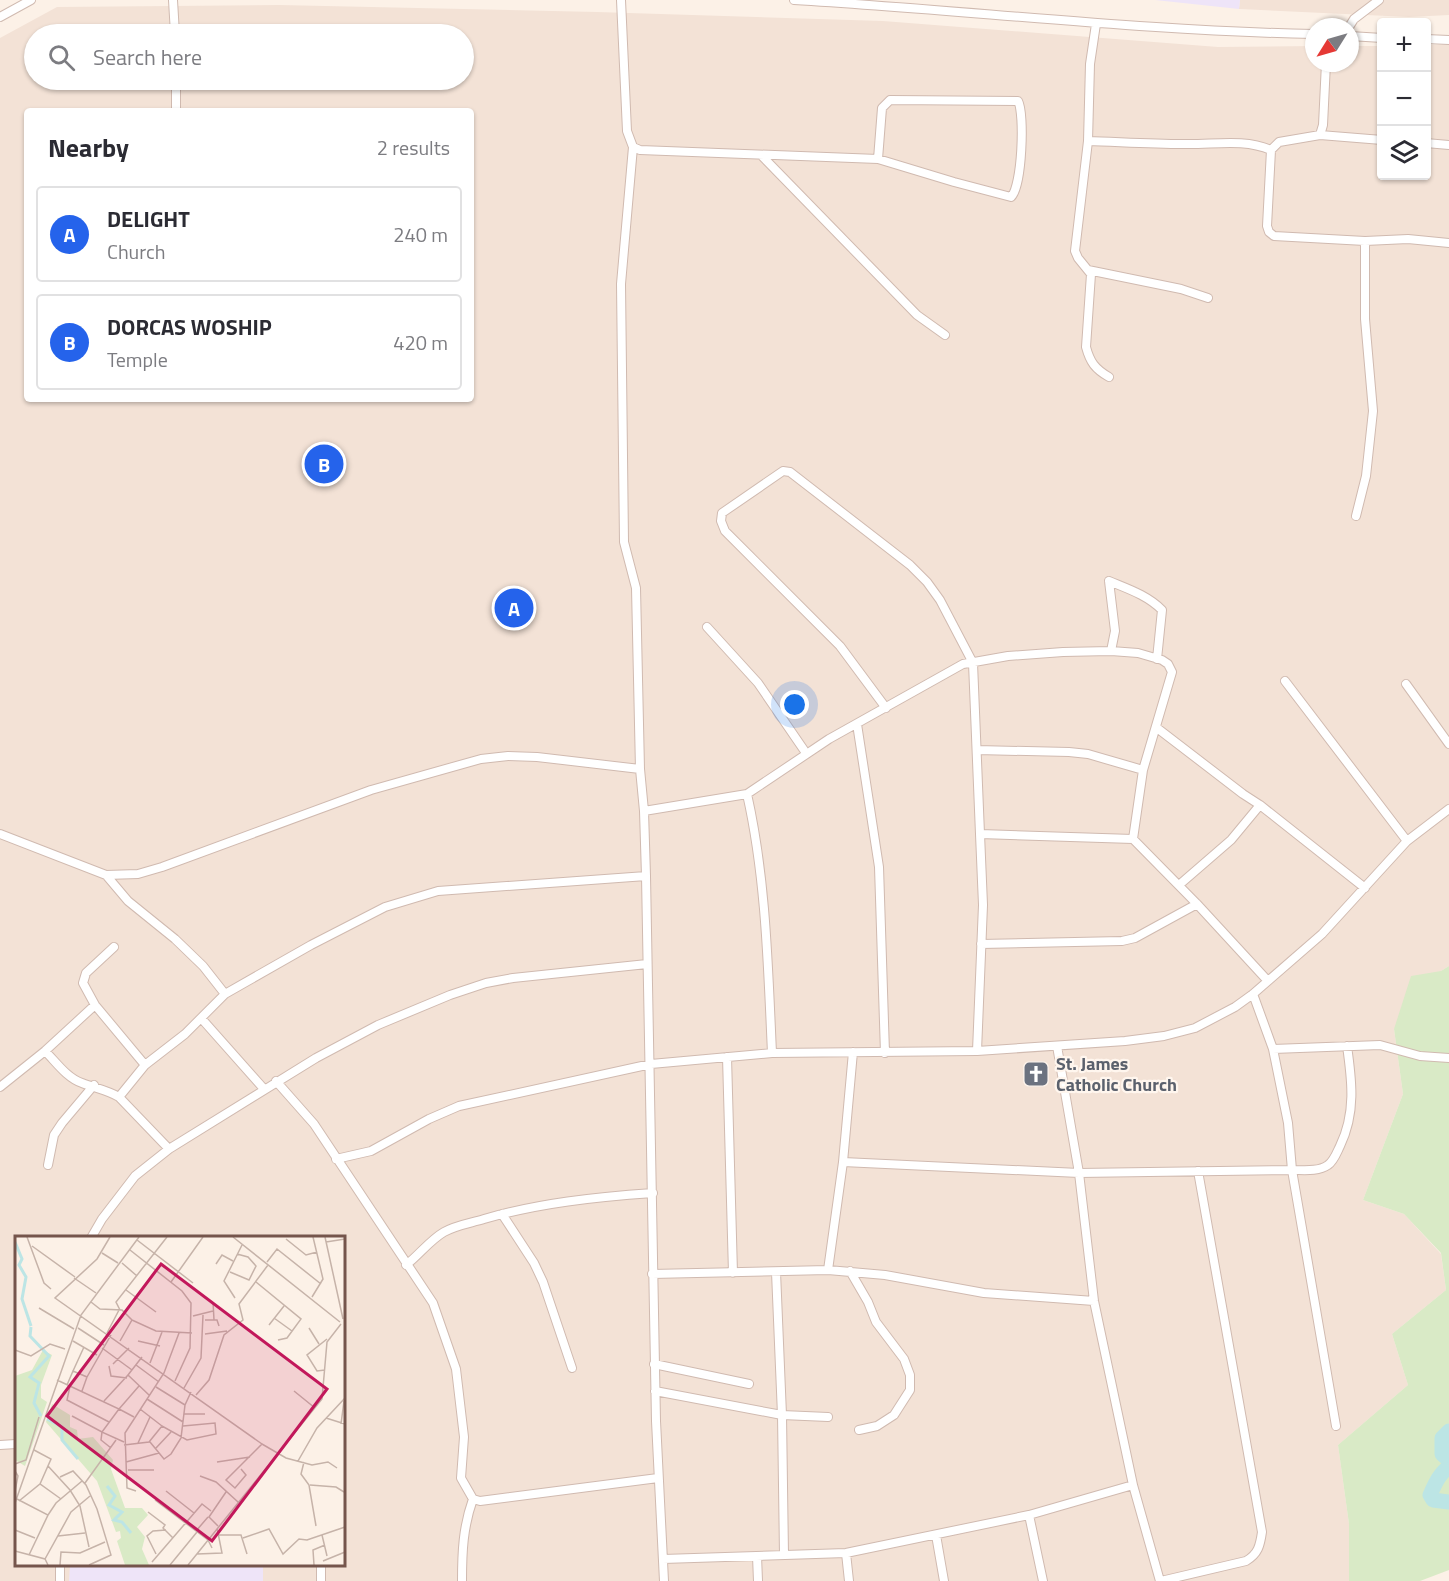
<!DOCTYPE html>
<meta charset="utf-8">
<style>
:root{--surface:#fff;--page:#f7f7f7;--text:#2b2b33;--muted:#7c7c81;--line:#e1e1e2;--accent:#2563eb}
body{margin:0;font-family:"Titillium Web",sans-serif;background:var(--page);color:var(--text)}
.controls{position:absolute;right:18px;top:18px;display:grid;overflow:hidden;border-radius:6px;box-shadow:0 2px 4px #0004}
.controls button{width:54px;height:54px;display:grid;place-items:center;padding:0;border:0;border-bottom:2px solid var(--line);background:var(--surface);color:var(--text);font:30px sans-serif}
.compass{position:absolute;left:1305px;top:18px;width:54px;height:54px;border-radius:50%;background:var(--surface);box-shadow:0 2px 4px #0004;rotate:233deg}
.you{position:absolute;left:795px;top:705px;width:21px;height:21px;margin:-15px;border:4px solid #fff;border-radius:50%;background:#1a73e8;box-shadow:0 0 0 9px #1a73e833}
.badge{display:grid;place-items:center;width:39px;height:39px;border-radius:50%;background:var(--accent);color:#fff;font-size:20px;font-weight:700}
.pin{position:absolute;translate:-50% -50%;border:3px solid #fff;box-shadow:0 2px 6px #0006}
.list{margin:0;padding:0;list-style:none}
h2{display:flex;justify-content:space-between;align-items:center;height:78px;margin:0;padding:0 24px;font-size:26px}
h2 small{font-size:20px;font-weight:400;color:var(--muted)}
.list li{display:grid;grid-template-columns:39px 1fr auto;gap:18px;align-items:center;box-sizing:border-box;height:96px;margin:0 12px 12px;padding:0 12px;border:2px solid var(--line);border-radius:6px}
.list b{display:block;font-size:22px;white-space:nowrap}
.list p{margin:0;font-size:20px;white-space:nowrap;color:var(--muted)}
.list em{font-size:20px;font-style:normal;color:var(--muted)}
.icon{flex:none;width:33px;height:33px;fill:none;stroke:currentColor;stroke-width:2;stroke-linecap:round;stroke-linejoin:round}
.map{position:relative;flex:none;width:1449px;height:1581px;overflow:hidden}
.search{position:absolute;background:var(--surface);box-shadow:0 2px 4px #0004;left:24px;top:24px;width:450px;height:66px;display:flex;align-items:center;gap:15px;box-sizing:border-box;padding:0 21px;border-radius:33px;color:var(--muted);font-size:22px}
.panel{position:absolute;background:var(--surface);box-shadow:0 2px 4px #0004;left:24px;top:108px;width:450px;height:294px;border-radius:6px}
.map>svg:first-child{display:block}
.residential{fill:#f3e2d6;fill-rule:evenodd}
.education{fill:#eee4f8}
.green{fill:#d9eac6}
.lines{fill:none;stroke-linecap:round;stroke-linejoin:round}
.river{stroke:#bce5e5;stroke-width:15}
.street-casing{stroke:#d0bab0;stroke-width:10}
.street{stroke:#fff;stroke-width:8}
.labels{text-anchor:middle;stroke-width:4.5;stroke-linejoin:round;paint-order:stroke}
.worship-label{font-size:18px;font-weight:bold;fill:#5b616d;stroke:#fff6ee;text-anchor:start}
.inset-river{fill:none;stroke:#bce5e5;stroke-width:3}
.inset-road{fill:none;stroke:#c6b3a9;stroke-width:1.5}
.view{fill:#c2185b;fill-opacity:0.15;stroke:#c2185b;stroke-width:3}
.inset-edge{fill:none;stroke:#75554c;stroke-width:3}
</style>
<div class="map">
<svg width="1449" height="1581" viewBox="0 0 1449 1581">
<rect width="100%" height="100%" fill="#fcf1e7"/>
<path class="residential" d="M1240 0H1449V15L1409 17 1239 9Z
M279 5 597 12 883 21 1218 47 1314 46V63H1350V46H1381L1382 176H1426L1427 45H1449V966L1441 971 1394 1029 1403 1094 1363 1200 1404 1214 1441 1254 1446 1290 1392 1334 1408 1385 1338 1445 1349 1524V1581H0V38L57 7ZM34 34H464V80H34ZM27 111H471V399H27ZM16 1238H344V1564H16Z"/>
<path class="education" d="M1155 0H1240L1239 9Z
M70 1565H263V1581H69Z"/>
<path class="green" d="M1449 966V1570L1420 1581H1349V1524L1338 1445 1408 1385 1392 1334 1446 1290 1441 1253 1404 1214 1363 1200 1403 1094 1394 1029 1411 976 1441 971Z"/>
<g class="lines">
<path class="river" d="M1449 1431 1442 1438V1454L1449 1460
M1449 1467C1439 1474 1435 1484 1430 1495L1433 1500 1449 1502"/>
<g class="street-casing">
<path id="street" d="M173 0 175 34
M621 0 627 131 633 147 640 150 878 159 954 182 1011 197C1022 187 1025 114 1018 101L890 100 882 108 878 159
M794 0C967 10 1140 31 1314 34
M0 17 31 0
M1096 24 1090 64 1088 141 1075 251 1078 258 1091 274 1086 347C1090 362 1095 369 1109 377
M1349 27 1354 19 1379 0
M1350 36 1382 38
M1426 39 1449 40
M1326 63 1323 125 1320 135 1279 142 1271 150 1267 226 1269 232 1274 236 1365 241 1408 239 1449 243
M176 111V80
M1320 135 1382 140
M1088 141C1120 142 1151 144 1183 144 1213 145 1243 138 1271 150
M1426 143 1449 145
M633 147 621 284 624 542 636 588 640 769 644 811 646 876 656 1421 664 1581
M762 156 917 315 945 335
M1088 270 1181 289 1208 298
M1356 516 1366 476 1373 411 1365 319V241
M1109 581C1128 589 1147 595 1162 610L1157 659
M1109 581 1115 631 1111 651
M707 627 758 683 806 753
M1285 681 1407 841
M1406 684 1449 744
M886 708 840 646 725 531 721 521 722 513 783 471 790 472 910 565 927 582 940 600 973 663 980 834 1133 839 1197 904 1267 980
M857 724 879 867 885 1053
M1157 728 1243 794 1260 805 1365 888
M977 750 1069 752 1088 754 1143 770
M747 794C766 878 768 967 772 1053
M644 811 747 794 829 739 963 664 1008 656 1063 652 1111 651 1138 653 1162 660 1168 664 1172 672 1143 770 1133 839
M0 834 106 875 138 874 162 867 371 790 481 759 508 756 537 757 640 769
M106 875 128 901 175 939 203 966 225 994
M1179 885 1231 840 1260 805
M981 944 1122 941 1135 938 1197 904
M114 947 86 973 83 983 95 1005 145 1065
M1253 994 1273 1049 1288 1123 1292 1170C1303 1170 1318 1172 1328 1165 1334 1161 1337 1152 1340 1146 1356 1113 1352 1081 1347 1046
M201 1018 264 1089
M1273 1049 1380 1045 1420 1056 1449 1058
M45 1051C56 1062 67 1078 82 1083 95 1088 107 1090 119 1097L169 1149
M977 1051 983 905 980 834
M727 1057 733 1273
M276 1081 314 1124 433 1303 456 1369 464 1437 461 1478 473 1499 480 1501 658 1478
M0 1087 45 1051 95 1005
M119 1097 145 1065 185 1034 225 994 311 945 385 907 438 891 646 876
M336 1159 371 1151 429 1119 459 1106 651 1064 772 1053 977 1051 1125 1041 1164 1036 1195 1028 1235 1007 1253 994 1322 934 1407 841 1449 809
M843 1162 1079 1173 1057 1046
M48 1165 54 1135 62 1123 94 1085
M502 1214 534 1263 543 1282 572 1368
M91 1238 102 1219 135 1176 169 1149 316 1058 378 1025 450 995 486 983 513 978 647 964
M406 1265C419 1255 430 1240 444 1232 456 1225 471 1223 484 1219 539 1203 596 1197 653 1193
M828 1270 885 1275 984 1293 1094 1301
M850 1271 868 1302 876 1322 904 1359 910 1375V1390L894 1415 877 1426 859 1430
M776 1272 782 1415 784 1555
M652 1274 828 1270 843 1162 853 1052
M654 1364 749 1384
M655 1391 782 1415 828 1417
M0 1445 16 1444
M936 1535 944 1581
M846 1553 849 1581
M757 1556 758 1581
M663 1559 846 1553 1029 1515
M60 1581V1564
M321 1581V1564
M462 1581C462 1552 463 1527 473 1499
M1043 1581 1029 1515 1133 1485
M1160 1581 1133 1485 1094 1301 1079 1173 1292 1170 1336 1426
M1161 1581 1246 1561C1258 1554 1260 1546 1262 1532L1198 1171"/>
</g>
<use href="#street" class="street"/>
</g>
<defs>
<g id="church-square" transform="scale(1.35)"><rect x="-9" y="-9" width="18" height="18" rx="4" fill="#6b7280" stroke="#fff6ee"/><path d="M-1.2-6h2.4v3.5h3.3v2.4h-3.3V6h-2.4V-.1h-3.3v-2.4h3.3Z" fill="#fff"/></g>
</defs>
<g fill-rule="evenodd">
<use href="#church-square" x="1036" y="1074"/>
</g>
<g class="labels">
<g class="worship-label">
<text x="1056" y="1070">St. James<tspan x="1056" dy="21">Catholic Church</tspan></text>
</g>
</g>
<g transform="translate(15 1236)">
<rect width="330" height="330" fill="#fcf1e7"/>
<path d="M28 114 37 119 26 149V162L32 166 10 230 0 224V140L17 134ZM37 168 55 179V191L62 194 63 203 78 201 98 224 96 233 110 272H127L133 279 122 291 130 301 127 313 134 329H110L102 305 106 302 105 295 101 296 82 245 31 186Z" fill="#d9eac6"/>
<path class="inset-river" d="M0 6 7 23 4 29 11 41 7 63 16 90M16 91 15 100 34 120 15 141 24 147 19 167 26 180M32 183 47 191V204L63 223M92 250 100 260 94 269 107 276 99 284 107 286 116 297"/>
<path class="inset-road" d="M12 1 29 47 36 53M95 1 82 23 40 62 247 208M218 1 325 86M310 1 328 83M271 3 291 19 302 16M122 4 178 47M311 6 330 3M17 10 60 41M115 14 167 55 176 67 175 112 160 145M87 17 103 27M252 26 262 13 306 48M107 27 122 40M201 28 207 19 218 25M215 36 234 44 241 30 233 21 222 18M59 42 81 57M156 46 188 1M241 46 286 83 272 102 263 104M111 54 141 76M297 61 308 43 298 1M220 62 209 45 227 9M76 66 85 73 107 74 117 84M198 66 199 84M24 72 59 93M105 74 101 66 152 1M178 80 198 75M259 82 277 95M190 84H202L204 90M254 89 269 70M63 92 89 109M294 92 304 108M92 97 104 74M190 98 212 95M58 105 82 119M105 105 117 84 141 95 177 97M123 105 145 110M87 112 117 134M0 114 16 120 35 108 50 113M127 121 113 139 134 159M135 127 147 96M98 128 114 112M121 129 144 146M94 130 96 140 112 142M310 134 302 135 292 119 312 103M58 135 69 111M72 141 96 99M42 144 104 173 87 196 57 180M52 149 58 135 72 141 67 155M55 150 52 164 94 186M141 151 170 169M169 152 186 122 188 79M279 155 300 172M181 159 194 144 209 99 228 84 224 68 253 29M132 163 168 186M89 165 113 139M125 173 147 190M169 178H190M119 181 104 173 124 150M311 182 330 188M326 188 329 165M135 206 149 223 156 218 166 202 170 169 176 156M123 207 135 181M109 209 134 206 147 190 172 204 201 198 200 187 168 190M96 212 86 204 87 196 109 206M141 212 156 196M19 214 36 223 25 248M283 225 302 192 330 162M111 226 144 217M202 226 235 221M289 226 286 238 294 249 301 290M0 228 11 224 24 181M33 230 55 254 65 270 74 311M226 233 231 239 220 252 211 244 247 208 271 222 297 229 313 226 322 232M113 234H139M0 235 3 240 0 255M185 240 201 246 223 266M45 241 58 235 71 249 82 273 96 319 74 329M70 247 101 204M295 249 321 251 329 256M121 255 112 252 110 197 149 137 164 97M151 255 179 277M2 263 33 279 14 319M140 264 193 304 197 312M4 265 25 248 46 263M0 267 66 79 124 1M133 276 150 289 148 292 158 302M33 279 41 267 67 245M203 290 194 281 211 256M0 294 20 302M181 295 193 281M203 299H226L232 318M307 299 312 320M43 300 70 297M228 302 254 293 268 318 284 303 292 304 330 291M0 315 30 323 33 329M141 318 132 300 138 295 151 294M182 318 207 317 202 292M30 323 56 276 75 260M308 325 330 316M137 326 187 268 196 275M45 329 46 316 65 317 90 306M155 329 182 296M173 329 307 163 312 106 326 88M299 329 298 314 310 309"/>
<path class="view" d="M146 28 312 153 197 305 32 180Z"/>
<rect width="330" height="330" class="inset-edge"/>
</g>
</svg>
<div class="controls">
<button>+</button>
<button>−</button>
<button><svg class="icon" aria-label="layers" viewBox="0 0 24 24"><path d="M12 4l9 5-9 5-9-5zM3 14l9 5 9-5"/></svg></button>
</div>
<svg class="compass" viewBox="-18 -18 36 36"><path d="M0-13l5 13h-10z" fill="#e53935"/><path d="M0 13l5-13h-10z" fill="#7c7c81"/></svg>
<div class="you"></div>
<div class="pin badge" style="left:514px;top:608px">A</div>
<div class="pin badge" style="left:324px;top:464px">B</div>
<div class="search"><svg class="icon" aria-label="search" viewBox="0 0 24 24"><circle cx="10" cy="10" r="6"/><path d="M15 15l6 6"/></svg>Search here</div>
<section class="panel">
<h2>Nearby<small>2 results</small></h2>
<ul class="list">
<li><span class="badge">A</span><div><b>DELIGHT</b><p>Church</p></div><em>240 m</em></li>
<li><span class="badge">B</span><div><b>DORCAS WOSHIP</b><p>Temple</p></div><em>420 m</em></li>
</ul>
</section>
</div>
